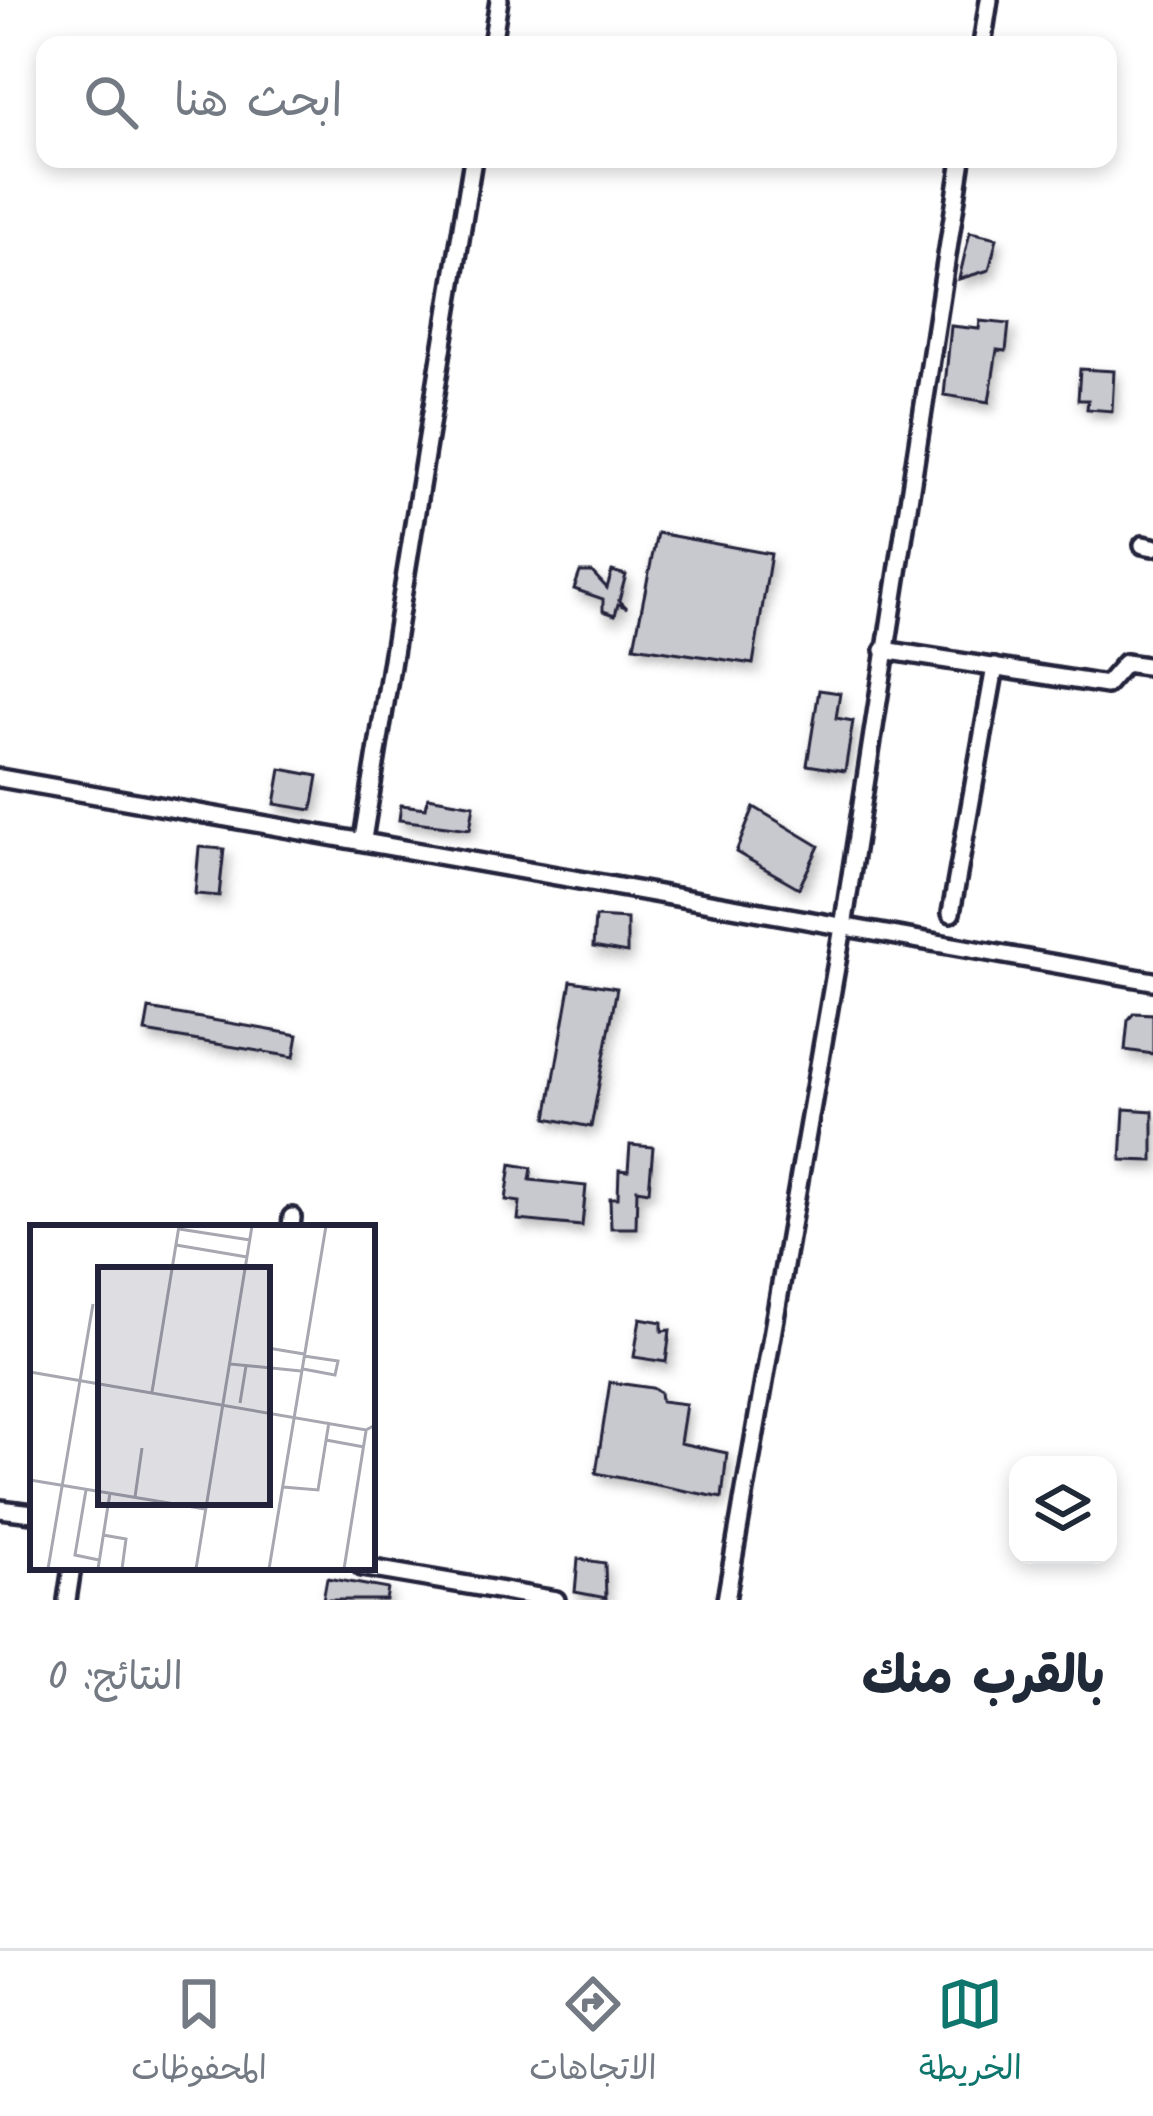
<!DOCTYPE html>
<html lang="ar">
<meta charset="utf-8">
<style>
:root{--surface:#fff;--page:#f2f2f3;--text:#1f2937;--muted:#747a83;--line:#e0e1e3;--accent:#0f766e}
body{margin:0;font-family:Kalam,"Playpen Sans Arabic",sans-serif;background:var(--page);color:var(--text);direction:rtl}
.controls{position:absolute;right:36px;bottom:36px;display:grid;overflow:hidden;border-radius:24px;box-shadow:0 6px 18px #0003}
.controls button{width:108px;height:108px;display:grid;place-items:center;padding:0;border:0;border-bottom:3px solid var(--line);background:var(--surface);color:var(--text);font:60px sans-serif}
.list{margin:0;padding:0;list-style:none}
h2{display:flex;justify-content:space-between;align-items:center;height:156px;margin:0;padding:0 48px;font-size:51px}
h2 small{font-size:39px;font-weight:400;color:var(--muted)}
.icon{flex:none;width:66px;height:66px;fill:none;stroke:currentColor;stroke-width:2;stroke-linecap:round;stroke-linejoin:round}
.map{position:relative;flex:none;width:1153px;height:1600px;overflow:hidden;direction:ltr}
.search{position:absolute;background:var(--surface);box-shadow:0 6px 18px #0003;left:36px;right:36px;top:36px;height:132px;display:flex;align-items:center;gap:30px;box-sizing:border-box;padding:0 42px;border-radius:24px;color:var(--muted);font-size:45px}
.sheet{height:348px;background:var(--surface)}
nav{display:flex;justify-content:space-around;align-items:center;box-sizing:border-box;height:168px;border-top:3px solid var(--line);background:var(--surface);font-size:33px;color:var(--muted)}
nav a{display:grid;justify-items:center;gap:6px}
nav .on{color:var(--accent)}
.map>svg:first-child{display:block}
.building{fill:#c8c8cf;stroke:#22223b;stroke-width:3;filter:url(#shadow)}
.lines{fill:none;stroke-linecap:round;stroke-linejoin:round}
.minor-casing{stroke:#22223b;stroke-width:24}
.minor{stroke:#fff;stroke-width:15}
.inset-road{fill:none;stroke:#a7a7b1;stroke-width:3}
.view{fill:#22223b;fill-opacity:0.15;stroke:#22223b;stroke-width:6}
.inset-edge{fill:none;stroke:#22223b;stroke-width:6}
</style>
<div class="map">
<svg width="1153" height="1600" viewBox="0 0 1153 1600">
<defs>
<filter id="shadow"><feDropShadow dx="4" dy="7" stdDeviation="6" flood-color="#0004"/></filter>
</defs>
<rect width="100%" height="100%" fill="#fff"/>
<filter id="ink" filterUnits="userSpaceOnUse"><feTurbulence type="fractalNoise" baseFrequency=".00833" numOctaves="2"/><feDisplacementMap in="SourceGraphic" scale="24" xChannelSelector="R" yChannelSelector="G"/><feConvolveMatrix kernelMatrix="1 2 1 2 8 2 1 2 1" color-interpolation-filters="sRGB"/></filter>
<g filter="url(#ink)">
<path class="building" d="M970 232 997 238 989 270 959 279Z
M980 321 1009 324 1006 351 997 350 989 402 944 395 951 326 979 329Z
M1080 369 1114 371 1112 411 1087 409 1088 400H1078Z
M657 533 771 554 753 664 634 646Z
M612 571 626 575 619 600 627 608 618 604 615 615 603 611V599L574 589 580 572H592L607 588Z
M819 690 840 693 836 718 853 721 845 771 807 765Z
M281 769 318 776 312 810 275 804Z
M428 797 474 805 470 829 399 820 401 805 426 808Z
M754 807 819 846 799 888 736 852Z
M199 847 224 849 219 896 195 894Z
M595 917 627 919V953L593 947Z
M571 981 617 988 591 1127 547 1118Z
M149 1009 298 1035 294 1057 145 1032Z
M1134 1013 1153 1014V1054L1125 1050 1128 1020Z
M1124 1109 1153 1111V1161L1121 1160Z
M630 1145 653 1147 649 1191 637 1189 636 1228H611L610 1198H618L619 1170 628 1171Z
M511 1164 532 1168 530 1180 586 1186 582 1226 518 1220 520 1202 506 1200Z
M640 1318 662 1322V1331L670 1330 666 1362 634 1357Z
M610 1382 652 1388 660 1392 661 1401 686 1404 680 1443 727 1453 722 1498 596 1473Z
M578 1559 605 1563 606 1598 575 1592Z
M327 1578 388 1589 386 1600H323Z"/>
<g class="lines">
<g class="minor-casing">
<path id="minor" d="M492 45 499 0
M982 45 989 0
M1143 545 1153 547
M884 650 1106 685 1125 663 1153 667
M0 778 1153 981
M363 839 473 159
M951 913 995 667
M291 1228 292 1217
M0 1509 33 1513
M362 1567 556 1600
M67 1600 72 1567
M726 1600 843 927 962 159"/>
</g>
<use href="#minor" class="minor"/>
</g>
</g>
<g transform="translate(30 1225)">
<rect width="345" height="345" fill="#fff"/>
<path class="inset-road" d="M149 4 220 15M146 20 217 32M238 123 274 129M200 139 271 146M273 144 305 150 308 136 274 131M0 147 336 205 345 200M122 167 149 1M210 178 216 141M296 215 334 222M0 255 175 284M253 262 288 265 299 197M56 265 45 330 69 335M105 272 112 223M73 310 96 314 92 344M18 344 63 79M68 344 80 268M166 344 222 1M239 344 296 1M314 344 336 206"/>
<path class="view" d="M68 42H240V280H68Z"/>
<rect width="345" height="345" class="inset-edge"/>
</g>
</svg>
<div class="controls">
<button><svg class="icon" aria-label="layers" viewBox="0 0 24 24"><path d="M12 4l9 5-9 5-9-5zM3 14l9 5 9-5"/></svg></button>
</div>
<div class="search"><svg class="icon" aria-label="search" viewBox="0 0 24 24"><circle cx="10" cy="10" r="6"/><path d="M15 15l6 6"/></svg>ابحث هنا</div>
</div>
<section class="sheet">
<h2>بالقرب منك<small>النتائج: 0</small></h2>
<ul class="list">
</ul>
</section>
<nav>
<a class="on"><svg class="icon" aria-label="map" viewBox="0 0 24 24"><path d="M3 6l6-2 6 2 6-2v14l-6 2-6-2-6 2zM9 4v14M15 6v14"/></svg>الخريطة</a>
<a><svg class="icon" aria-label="directions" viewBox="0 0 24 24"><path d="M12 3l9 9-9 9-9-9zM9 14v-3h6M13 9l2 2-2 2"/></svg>الاتجاهات</a>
<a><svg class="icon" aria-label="saved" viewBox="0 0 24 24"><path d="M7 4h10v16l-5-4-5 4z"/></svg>المحفوظات</a>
</nav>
